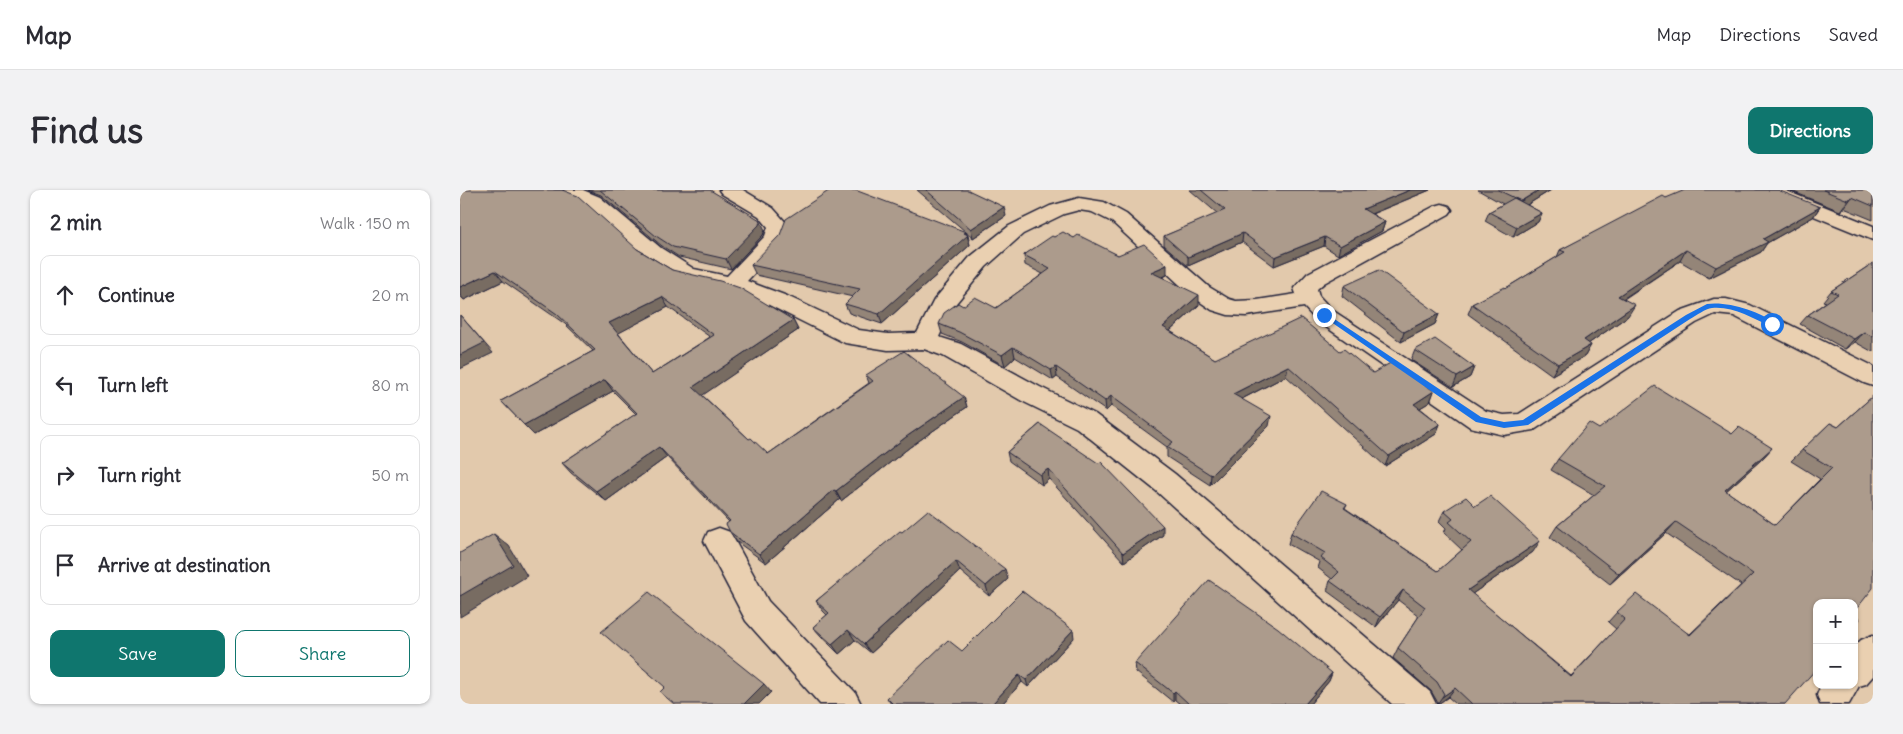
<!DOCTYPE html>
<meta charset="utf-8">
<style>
:root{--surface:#fff;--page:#f2f2f3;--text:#2b2b33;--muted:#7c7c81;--line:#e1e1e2;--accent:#0f766e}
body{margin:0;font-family:Delius,sans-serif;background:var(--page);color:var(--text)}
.controls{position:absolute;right:15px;bottom:15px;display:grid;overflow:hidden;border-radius:10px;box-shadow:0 1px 4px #0004}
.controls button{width:45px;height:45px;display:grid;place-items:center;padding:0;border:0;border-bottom:1px solid var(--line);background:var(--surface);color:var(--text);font:25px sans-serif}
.stop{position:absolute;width:15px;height:15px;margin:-11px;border:4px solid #1a73e8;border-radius:50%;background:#fff}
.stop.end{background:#1a73e8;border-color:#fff;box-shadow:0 1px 5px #0008}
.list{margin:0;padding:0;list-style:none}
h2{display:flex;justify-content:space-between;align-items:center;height:65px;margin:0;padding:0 20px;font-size:21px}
h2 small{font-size:16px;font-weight:400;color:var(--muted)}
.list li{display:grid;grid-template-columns:32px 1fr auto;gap:15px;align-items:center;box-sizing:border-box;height:80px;margin:0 10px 10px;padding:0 10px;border:1px solid var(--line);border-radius:10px}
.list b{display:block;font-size:19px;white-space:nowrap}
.list em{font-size:16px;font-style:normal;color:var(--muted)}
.actions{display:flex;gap:10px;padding:15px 20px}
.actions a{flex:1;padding:11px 0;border:1px solid var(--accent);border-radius:10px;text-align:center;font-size:18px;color:var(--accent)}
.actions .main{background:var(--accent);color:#fff}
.icon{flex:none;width:28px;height:28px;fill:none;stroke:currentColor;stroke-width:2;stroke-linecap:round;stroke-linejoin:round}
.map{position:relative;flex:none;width:1413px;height:514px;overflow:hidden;border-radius:10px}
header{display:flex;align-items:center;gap:30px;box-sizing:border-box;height:70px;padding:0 25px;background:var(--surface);border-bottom:1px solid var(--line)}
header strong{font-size:24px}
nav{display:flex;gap:28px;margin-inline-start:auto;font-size:18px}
.intro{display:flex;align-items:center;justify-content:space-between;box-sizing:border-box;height:120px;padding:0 30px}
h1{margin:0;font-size:35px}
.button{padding:12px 22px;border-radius:10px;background:var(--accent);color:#fff;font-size:18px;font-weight:700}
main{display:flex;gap:30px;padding:0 30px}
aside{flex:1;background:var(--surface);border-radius:10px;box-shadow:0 1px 4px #0004}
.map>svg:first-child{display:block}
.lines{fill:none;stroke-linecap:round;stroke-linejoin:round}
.street-casing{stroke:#22223b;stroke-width:3}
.street{fill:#ead0b1;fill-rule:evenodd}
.wall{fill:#948578;stroke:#22223b;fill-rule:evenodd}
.shaded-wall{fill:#786c62;stroke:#22223b}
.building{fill:#ac9b8c;stroke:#22223b;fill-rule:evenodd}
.route{fill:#1a73e8}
</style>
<header>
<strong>Map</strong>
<nav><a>Map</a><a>Directions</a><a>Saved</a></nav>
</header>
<div class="intro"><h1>Find us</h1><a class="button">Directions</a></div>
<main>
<aside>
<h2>2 min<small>Walk · 150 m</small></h2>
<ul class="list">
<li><svg class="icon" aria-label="ahead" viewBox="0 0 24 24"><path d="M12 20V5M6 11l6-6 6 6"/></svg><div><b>Continue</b></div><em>20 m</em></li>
<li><svg class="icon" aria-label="left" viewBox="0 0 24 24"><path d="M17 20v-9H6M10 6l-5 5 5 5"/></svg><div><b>Turn left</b></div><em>80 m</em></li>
<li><svg class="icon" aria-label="right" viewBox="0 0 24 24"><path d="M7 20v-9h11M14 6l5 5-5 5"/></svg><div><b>Turn right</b></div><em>50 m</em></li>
<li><svg class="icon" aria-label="arrive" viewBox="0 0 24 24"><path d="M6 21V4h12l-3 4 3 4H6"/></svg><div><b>Arrive at destination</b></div></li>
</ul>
<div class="actions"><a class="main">Save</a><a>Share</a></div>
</aside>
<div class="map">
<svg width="1413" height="514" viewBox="0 0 1413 514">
<rect width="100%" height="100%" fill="#e2c9ac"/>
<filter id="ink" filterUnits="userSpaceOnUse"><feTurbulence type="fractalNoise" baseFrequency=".02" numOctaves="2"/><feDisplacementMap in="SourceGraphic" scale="10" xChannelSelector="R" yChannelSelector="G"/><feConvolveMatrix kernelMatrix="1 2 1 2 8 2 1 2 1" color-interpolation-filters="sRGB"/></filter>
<g filter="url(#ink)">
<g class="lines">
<g class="street-casing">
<path id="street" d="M95 0H123L140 7 201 58 234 79 267 86 305 46 308 37 299 26 262 4 259 0H283L313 18 329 36 323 53 287 91 327 106 399 140 428 144 457 143 474 110 510 67 549 36 590 16 619 8 644 12 666 24 749 97 769 109 776 111 797 110 836 104 834 98 848 83 975 16 982 14 989 16 992 20 989 24 864 93 857 99 859 106 872 120 1026 221 1044 225 1059 224 1220 121 1254 109H1266L1290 115 1413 176V196L1404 193 1274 126 1255 124 1236 133 1074 240 1044 245 1010 237 856 130 844 117 786 126 768 125 752 120 733 107 652 32 632 22 619 20 604 24 563 44 526 77 492 118 479 147 501 154 580 197 635 224 715 284 970 502 976 514H932L695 300 617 238 562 211 483 166 464 159 428 160 385 153 311 116 266 100 219 89 185 68 126 15 98 4Z
M1297 0H1324L1413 36V50L1300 4Z
M259 338 270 342 308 411 395 502 401 514H360L286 431 244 351 248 342Z
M1413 445V486L1406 494 1399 496 1389 514H1360L1357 505 1361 495H1394V457L1401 450Z"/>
</g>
<use href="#street" class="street"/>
</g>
<path class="wall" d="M0 0 177 59 212 80 333 130 338 140 242 205 289 249 308 264 409 193 406 185 504 207 507 217 450 257 381 311 380 309 306 373 277 352 270 342 269 332 207 267 146 311 111 283 102 273 176 224 153 201 74 245 41 211 133 161 105 134 43 91 4 110 0 106ZM208 117 250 147 192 184 158 143Z
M128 0H250L305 40 303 45 271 79 219 67 202 56 141 5Z
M457 0H508L546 26 513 48Z
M730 0H970L912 24 925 32 922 41 878 65 864 56 814 76 782 52 728 76 704 55V46L758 24Z
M1018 0H1091L1067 15 1082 23 1078 32 1053 47 1025 31 1029 22 1043 14Z
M1329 0H1413V30L1384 18 1380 21Z
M1206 8 1360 17 1353 27 1307 53 1301 62 1249 88 1220 71 1164 109 1168 126 1128 154 1131 155 1125 166 1092 185 1008 124 1012 114 1046 98 1097 67 1100 60Z
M507 45H508L510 55 422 134 389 123 385 114 393 107 296 85 291 75Z
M594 47 614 48 658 65 707 85 702 88 739 115 710 141 755 169 880 161 913 183 974 201 970 212 960 218 980 234 976 244 925 276 826 186 782 209 809 236 750 295 707 267V257L651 216 646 221 597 187 593 190 555 167 545 176 502 152 482 144 479 134 503 116 536 118 583 84 565 75 564 65Z
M1413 73V162L1395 152 1385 159 1340 134 1348 125 1366 112 1363 111 1371 101Z
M884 96 979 124 975 134 941 152 882 106Z
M955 160 1014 177 1010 187 993 197 951 170Z
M1413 206 1325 514H996L988 507 978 514H977L978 513 971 501 933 468 938 458 959 426 938 410 916 437 867 401 870 391 872 389 858 378 860 372 828 354 831 343 887 314 885 318 978 381 1002 360 984 343 986 338 979 331 984 321 1015 316 1073 362 1012 404 1111 486 1156 439 1148 432 1157 422 1230 444 1281 395 1206 343 1150 394 1090 347 1097 336 1134 305 1091 280 1098 269 1139 239 1272 244 1312 258 1302 269 1266 301 1315 335 1360 289 1331 271 1370 233 1378 237Z
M580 234 703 345 664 372 589 289 582 295 549 271 547 262Z
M442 342 548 389 529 406 500 381 411 463 395 450 379 464 361 446 353 437 367 425 363 421 356 411Z
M614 448 568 497 562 492 542 514H431L427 508 502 461Z
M675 473 872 483 869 491 850 514H720L715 510 713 512 676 482Z"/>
<path class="shaded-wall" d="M950 0H970L901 28 903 19Z
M1079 0H1091L1057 21 1060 12Z
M1392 7 1384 18 1380 21 1388 10Z
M544 17 546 26 513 48 511 39Z
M1360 17 1353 27 1307 53 1301 62 1249 88 1256 77 1303 49Z
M1082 23 1078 32 1053 47 1057 37Z
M300 30 305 40 303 45 271 79 266 69Z
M925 32 922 41 878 65 880 56Z
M506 42 510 55 422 134 419 124Z
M783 43 782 52 728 76V67Z
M865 47 864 56 814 76 815 67Z
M1226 60 1220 71 1152 116 1158 106Z
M707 75V85L691 92V82Z
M35 81 43 91 4 110 0 105V97Z
M739 105V115L703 147V137Z
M202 107 208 117 157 144 149 133Z
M1175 115 1168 126 1118 161 1124 150Z
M979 124 975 134 941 152 944 142Z
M0 125 33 163 0 179Z
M333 130 338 140 240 207 233 197Z
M1404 142 1395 152 1385 159 1394 149Z
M1131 155 1125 166 1092 185 1098 174Z
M553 157 555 167 545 176 542 165Z
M828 176 826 186 772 214 773 204Z
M596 177 597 187 593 190 591 180Z
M1014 177 1010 187 993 197 997 187Z
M145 190 153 201 74 245 64 235Z
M974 201 970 212 950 224 954 214Z
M651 206V216L646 221 645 211Z
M504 207 507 217 450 257 381 311 376 301 446 247Z
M811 226 809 236 750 295 751 285Z
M980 234 976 244 925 276 929 266Z
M199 257 207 267 146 311 136 301Z
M1312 258 1302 269 1255 311 1265 300Z
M588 279 589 289 582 295 580 285Z
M374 300 380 309 306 373 299 364Z
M1216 332 1206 343 1150 394 1159 384Z
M703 336V345L664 372 663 363Z
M34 344 49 356 67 386 0 427V406Z
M1080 351 1073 362 1002 411 1008 400Z
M496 371 500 381 411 463 404 454Z
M545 379 548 389 529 406 526 396Z
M943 400 938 410 916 437 920 427Z
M388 440 395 450 379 464 372 454Z
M613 440 614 448 568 497 566 490Z
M872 483 869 491 850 514H845Z
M559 485 562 492 542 514H532Z
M304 494 311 502 299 514H284Z
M995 498 988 507 978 514H977L982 507Z
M715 501V510L713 512V503Z"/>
<path class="building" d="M0 0 3 1 6 0H102L118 6 177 59 212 80 260 91 280 98 333 130 233 197 289 249 291 248 308 264 413 191 406 185 444 161 504 207 446 247 376 301 374 300 299 364 270 342 266 334 270 331 199 257 136 301 102 273 177 223 145 190 64 235 41 211 135 160 97 124 35 81 0 97ZM202 107 254 145 192 184 149 133Z
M140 0H250L300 30 299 35 266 69 213 57 196 46Z
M370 0H395L506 42 504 43 508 45 419 124 385 114 400 99 291 75 320 45 326 29Z
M466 0H508L544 17 511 39Z
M741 0H950L903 19 925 32 880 56 865 47 815 67 783 43 728 67 704 46 765 20Z
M1038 0H1079L1061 11Z
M1225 0H1318L1360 17 1303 49 1308 52 1256 77 1226 60 1158 106 1175 115 1124 150 1131 155 1098 174 1012 114 1045 97 1046 98 1105 62 1100 60 1203 6 1206 8Z
M1363 0H1413V16L1392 7 1388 10Z
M1054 8 1082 23 1057 37 1029 22Z
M603 42 614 48 618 45 658 65 684 54 707 75 691 82 739 105 703 137 755 169 841 128 880 161 884 159 913 183 932 172 974 201 954 214 980 234 929 266 828 176 773 204 811 226 751 285 707 257 713 252 651 206 645 211 596 177 591 180 553 157 542 165 499 142 479 134 484 123 498 113 503 116 515 107 536 118 590 79 564 65 592 46 594 47Z
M1413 73V147L1404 142 1394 149 1348 125 1378 104 1371 101Z
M919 80 979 124 944 142 884 96Z
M0 125 24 153 0 165Z
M975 149 1014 177 997 187 955 160Z
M1195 196 1272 244 1279 237 1312 258 1265 300 1315 335 1372 278 1342 260 1370 233 1378 237 1413 206V398L1394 422V413H1357V478L1325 514H1012L995 498 982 507 984 504 977 492 938 458 965 417 943 400 920 427 870 391 879 382 861 368 865 363 831 343 861 301 887 314 884 318 978 381 1011 352 989 332 993 329 984 321 1006 307 1015 316 1030 306 1080 351 1008 400 1111 487 1165 429 1157 422 1176 404 1230 445 1293 384 1216 332 1159 384 1097 336 1145 296 1098 269 1129 233 1139 239Z
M580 234 638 273 641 272 703 336 663 363 588 279 580 285 547 262Z
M468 320 545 379 526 396 496 371 404 454 388 440 372 454 353 437 369 423 356 411 440 341 442 342Z
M34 344 53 375 0 406V363Z
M749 390 818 438 872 483 845 514H729L715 501 713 503 675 473Z
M562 401 613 440 566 490 559 485 532 514H433L427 508 488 450 502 461Z
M189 402 304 494 284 514H214L200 502 205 497 141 442Z
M1394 425 1400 429 1394 436Z"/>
</g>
<path class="route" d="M1247 114C1267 111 1300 121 1316 134L1310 136C1292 128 1273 116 1252 118 1245 119 1237 125 1230 129L1068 235 1044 238 1016 232 861 125 867 124 1021 227 1044 232 1063 230 1226 125Z"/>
</svg>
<div class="controls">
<button>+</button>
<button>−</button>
</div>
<div class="stop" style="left:1312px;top:134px"></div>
<div class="stop end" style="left:864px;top:125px"></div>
</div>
</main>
